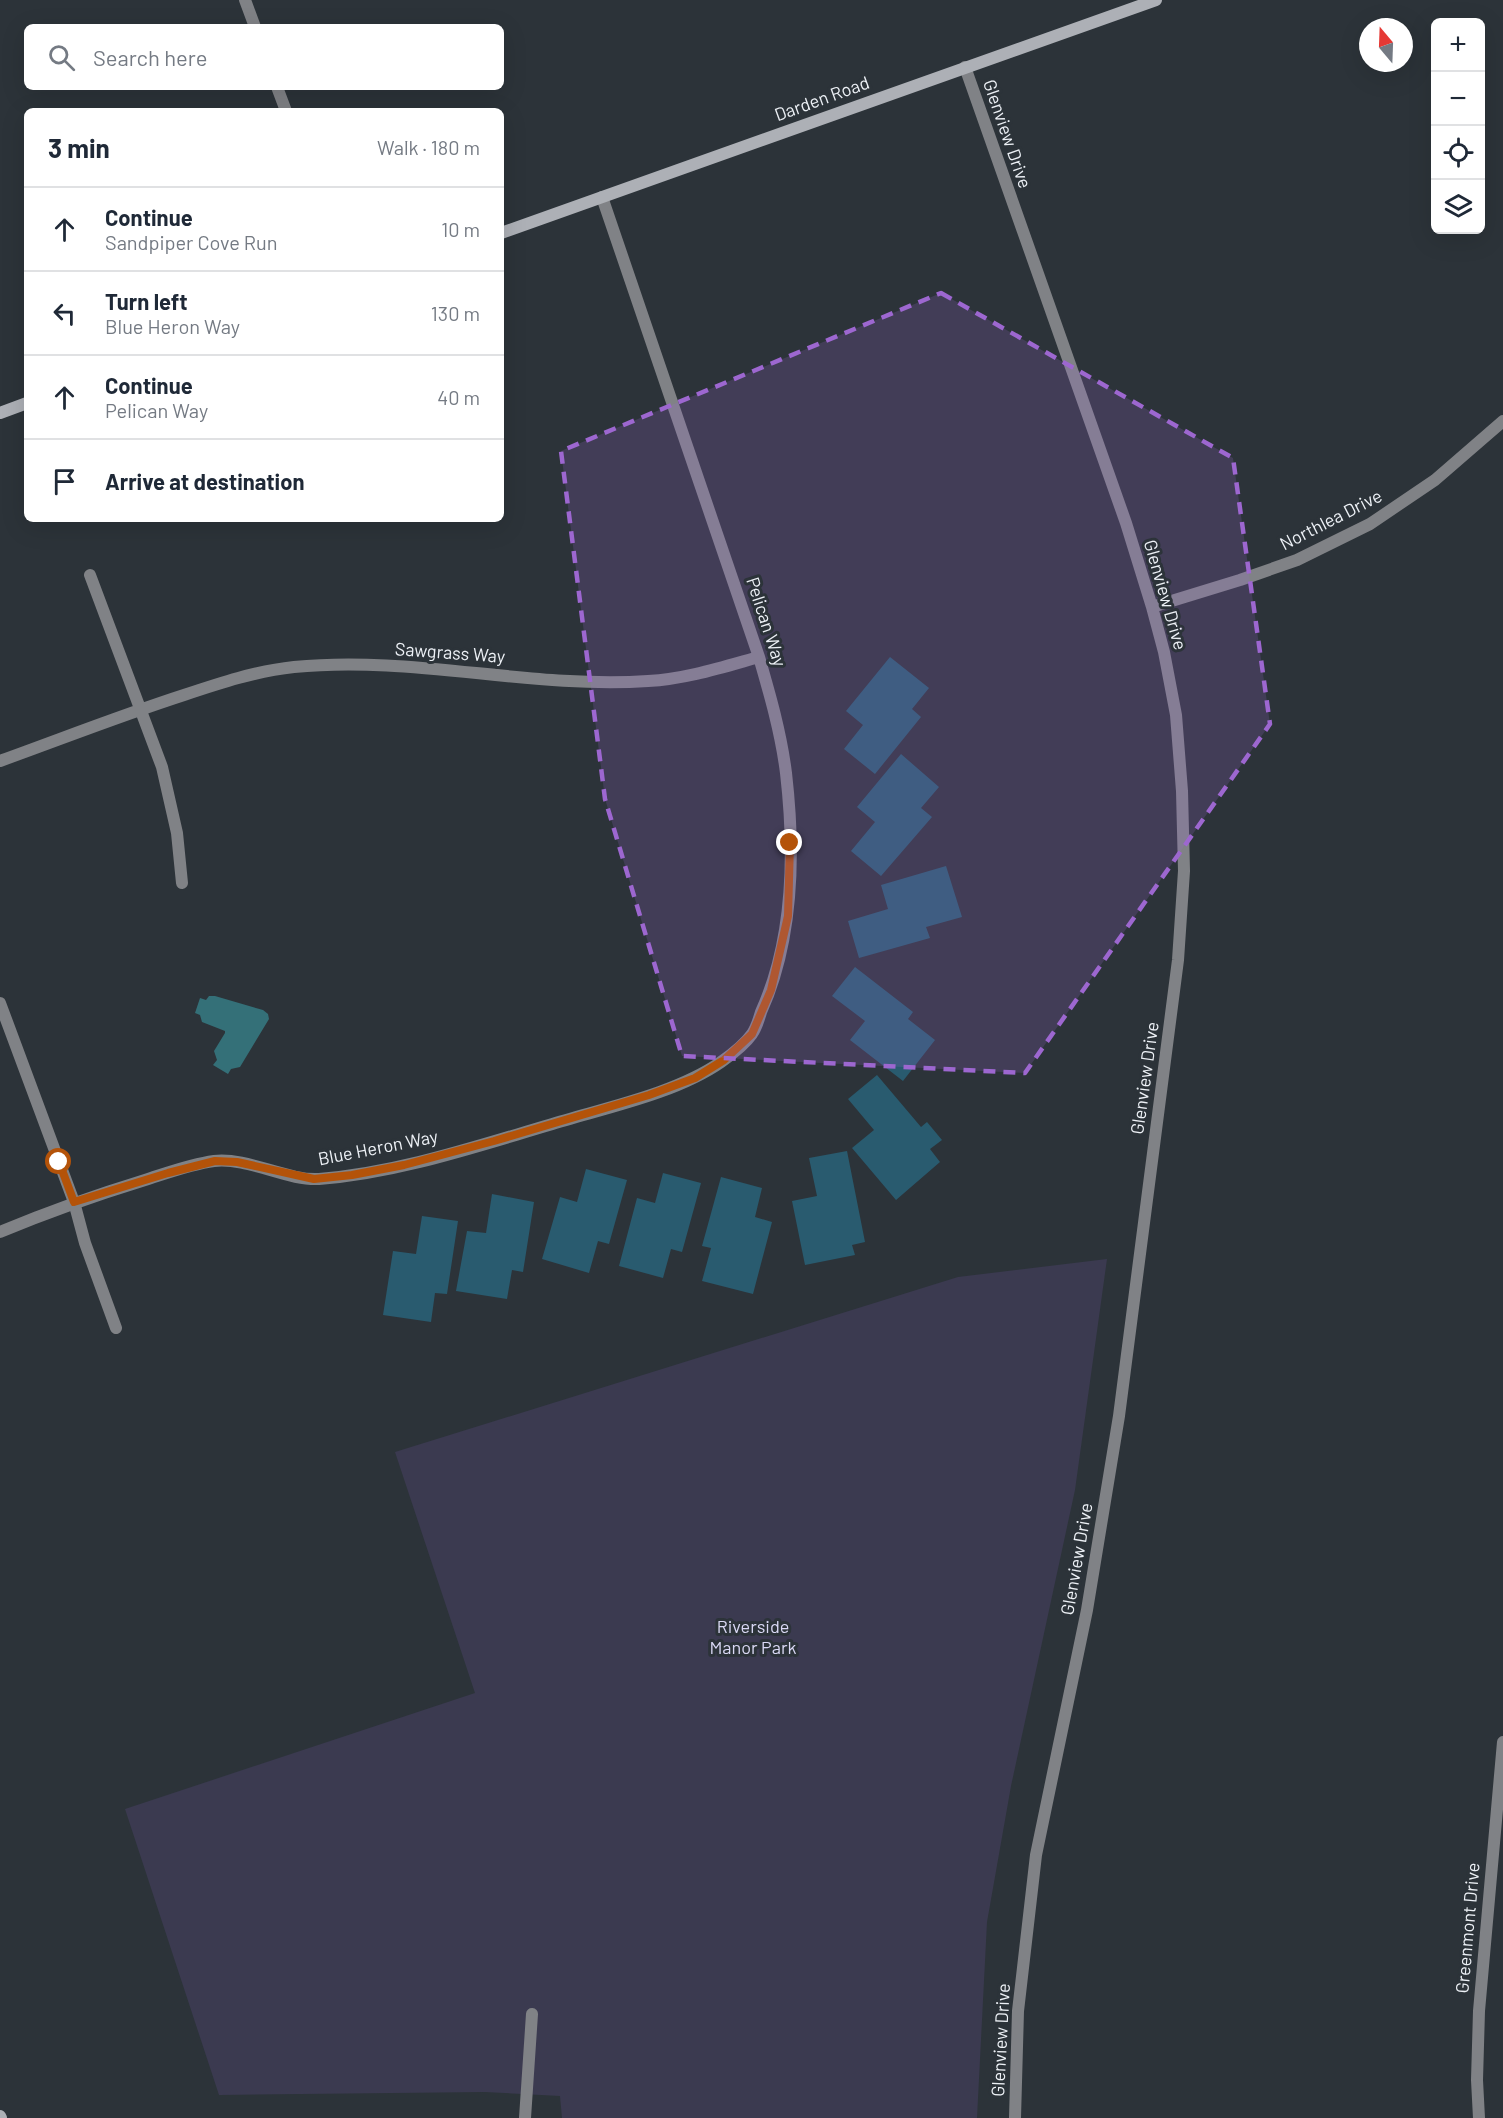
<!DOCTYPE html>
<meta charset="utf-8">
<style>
:root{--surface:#fff;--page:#f6f6f7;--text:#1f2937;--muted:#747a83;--line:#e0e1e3}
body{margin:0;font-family:Barlow,sans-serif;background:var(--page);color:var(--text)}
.controls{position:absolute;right:18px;top:18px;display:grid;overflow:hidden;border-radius:9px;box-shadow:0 6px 24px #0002}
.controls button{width:54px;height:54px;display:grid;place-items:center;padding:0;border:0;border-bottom:2px solid var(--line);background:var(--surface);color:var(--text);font:30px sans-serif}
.compass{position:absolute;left:1359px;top:18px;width:54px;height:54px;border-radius:50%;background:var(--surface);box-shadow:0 6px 24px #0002;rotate:341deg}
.stop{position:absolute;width:18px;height:18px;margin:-14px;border:4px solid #b45309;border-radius:50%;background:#fff}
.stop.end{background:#b45309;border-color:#fff;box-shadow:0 2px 6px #0008}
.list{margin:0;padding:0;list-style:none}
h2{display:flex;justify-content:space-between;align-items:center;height:78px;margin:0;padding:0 24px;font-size:26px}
h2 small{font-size:20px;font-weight:400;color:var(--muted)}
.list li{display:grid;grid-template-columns:39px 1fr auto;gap:18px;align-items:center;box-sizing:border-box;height:84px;padding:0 24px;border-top:2px solid var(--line)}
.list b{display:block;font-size:22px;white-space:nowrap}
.list p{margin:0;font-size:20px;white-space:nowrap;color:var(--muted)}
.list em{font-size:20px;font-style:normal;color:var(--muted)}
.icon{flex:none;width:33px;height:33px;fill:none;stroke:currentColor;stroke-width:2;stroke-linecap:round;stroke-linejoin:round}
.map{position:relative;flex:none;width:1503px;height:2118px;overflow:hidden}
.search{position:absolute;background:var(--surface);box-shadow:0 6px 24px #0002;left:24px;top:24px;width:480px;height:66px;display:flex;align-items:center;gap:15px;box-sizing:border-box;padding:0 21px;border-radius:9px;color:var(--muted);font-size:22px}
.panel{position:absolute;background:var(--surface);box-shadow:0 6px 24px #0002;left:24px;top:108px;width:480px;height:414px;border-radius:9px}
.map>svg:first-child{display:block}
.green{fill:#3b3a50}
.water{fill:#347078}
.building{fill:#295b6f}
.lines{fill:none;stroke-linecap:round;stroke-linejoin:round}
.street{stroke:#808286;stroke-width:12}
.secondary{stroke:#adb0b6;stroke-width:12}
.route{stroke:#b45309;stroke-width:8}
.marked{fill:#9d67d0;fill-opacity:0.2;stroke:#9d67d0;stroke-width:4.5;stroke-dasharray:12 8;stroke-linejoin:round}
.labels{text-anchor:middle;stroke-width:6;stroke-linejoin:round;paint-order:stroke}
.street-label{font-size:18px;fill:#edf1f6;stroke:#2c3339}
.park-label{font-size:18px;fill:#dad9f5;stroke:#2c3339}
</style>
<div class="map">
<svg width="1503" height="2118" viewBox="0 0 1503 2118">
<rect width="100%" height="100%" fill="#2c3339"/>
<path class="green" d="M1107 1259 1075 1490 1011 1786 987 1922 977 2118H562L560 2096 485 2092 219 2095 125 1809 475 1693 395 1452 958 1277Z"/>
<path class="water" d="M209 996H215L263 1010 268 1014 269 1019 240 1067 231 1069 228 1074 213 1065 217 1060 214 1051 225 1033V1031L202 1022 200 1015 195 1013 200 998 206 1000Z"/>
<path class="building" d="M890 657 929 688 912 709 921 717 875 774 844 749 863 725 846 711Z
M901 754 939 787 921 808 932 817 881 876 851 851 875 822 857 807Z
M946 866 962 917 926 927 930 938 859 958 848 921 888 909 881 885Z
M855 967 913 1012 908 1019 935 1040 903 1081 850 1040 865 1021 832 996Z
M877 1075 921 1127 927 1122 942 1140 930 1149 940 1162 896 1200 852 1148 874 1130 848 1099Z
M847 1151 865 1242 852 1245 855 1255 805 1265 792 1201 817 1196 809 1158Z
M586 1169 627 1180 609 1244 598 1241 589 1273 542 1259 560 1197 577 1202Z
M663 1173 701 1183 682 1252 671 1249 663 1278 619 1266 637 1198 655 1203Z
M721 1177 762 1188 755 1217 772 1222 753 1294 702 1281 711 1248 702 1246Z
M492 1194 534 1202 523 1272 512 1270 507 1299 456 1291 467 1231 486 1233Z
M422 1216 458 1221 447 1294 435 1293 431 1322 383 1315 393 1251 416 1254Z"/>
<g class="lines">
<path class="street" d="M245 0 255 27
M965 67 1126 523 1152 607 1164 652 1176 715 1182 791 1184 871 1178 960 1119 1416 1087 1610 1036 1855 1018 2011 1015 2118
M277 87 286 111
M90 575 162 767 177 833 182 883
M1152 607 1240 580 1297 560 1370 524 1435 480 1503 421
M0 761C61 739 122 715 184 695 220 683 256 671 294 667 412 655 530 689 648 681 686 679 723 667 759 657
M0 1003 74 1202 85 1243 116 1328
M0 1232C48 1212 96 1195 145 1180 167 1173 191 1164 214 1161 247 1157 288 1181 319 1179 397 1173 474 1147 549 1125 604 1108 675 1094 721 1062 731 1055 745 1044 752 1034 756 1028 759 1019 761 1012 794 939 795 851 786 773 781 733 770 695 759 657L602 197
M525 2118 532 2014
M1479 2118 1477 2080 1479 2011 1503 1742"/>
<path class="secondary" d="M501 233 1156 0
M0 413 27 403
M0 2116 1 2118"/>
</g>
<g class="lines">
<path class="route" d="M59 1162 74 1202 168 1173 215 1161 237 1162 314 1179 352 1175 404 1165 494 1141 649 1095 695 1078 724 1060 752 1034 771 990 788 916 790 843"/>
</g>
<path class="marked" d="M941 293 1233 458 1270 724 1025 1073 682 1056 605 799 561 451Z"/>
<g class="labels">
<g class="street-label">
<text transform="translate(822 99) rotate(-20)" y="6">Darden Road</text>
<text transform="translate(1007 134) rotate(71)" y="6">Glenview Drive</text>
<text transform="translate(1331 520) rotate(-27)" y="6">Northlea Drive</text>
<text transform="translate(1165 595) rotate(74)" y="6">Glenview Drive</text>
<text transform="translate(766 622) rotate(72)" y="6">Pelican Way</text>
<text transform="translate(450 653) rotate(4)" y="6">Sawgrass Way</text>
<text transform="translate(1145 1078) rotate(-82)" y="6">Glenview Drive</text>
<text transform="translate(378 1148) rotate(-11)" y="6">Blue Heron Way</text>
<text transform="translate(1077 1559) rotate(-80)" y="6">Glenview Drive</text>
<text transform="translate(1468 1928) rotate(-85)" y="6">Greenmont Drive</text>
<text transform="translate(1001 2040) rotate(-87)" y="6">Glenview Drive</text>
</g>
<g class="park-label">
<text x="753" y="1633">Riverside<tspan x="753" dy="21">Manor Park</tspan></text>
</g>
</g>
</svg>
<div class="controls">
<button>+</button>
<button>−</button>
<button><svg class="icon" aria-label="locate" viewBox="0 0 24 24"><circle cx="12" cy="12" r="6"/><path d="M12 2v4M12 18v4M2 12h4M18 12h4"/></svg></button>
<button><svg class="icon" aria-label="layers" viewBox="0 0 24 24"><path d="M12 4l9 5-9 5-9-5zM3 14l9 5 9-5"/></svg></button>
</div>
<svg class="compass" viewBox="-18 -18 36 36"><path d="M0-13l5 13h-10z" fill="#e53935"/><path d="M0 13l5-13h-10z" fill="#747a83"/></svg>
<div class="stop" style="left:59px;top:1162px"></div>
<div class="stop end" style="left:790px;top:843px"></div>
<div class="search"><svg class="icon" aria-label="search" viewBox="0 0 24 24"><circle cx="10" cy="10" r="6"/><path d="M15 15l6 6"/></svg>Search here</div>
<section class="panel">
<h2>3 min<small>Walk · 180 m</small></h2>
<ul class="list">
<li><svg class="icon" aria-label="ahead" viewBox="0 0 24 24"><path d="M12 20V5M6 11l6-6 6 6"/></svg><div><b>Continue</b><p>Sandpiper Cove Run</p></div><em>10 m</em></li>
<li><svg class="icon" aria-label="left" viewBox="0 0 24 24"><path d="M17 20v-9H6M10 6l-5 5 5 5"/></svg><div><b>Turn left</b><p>Blue Heron Way</p></div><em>130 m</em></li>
<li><svg class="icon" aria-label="ahead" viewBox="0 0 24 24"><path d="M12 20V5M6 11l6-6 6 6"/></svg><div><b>Continue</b><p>Pelican Way</p></div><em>40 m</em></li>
<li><svg class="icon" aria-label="arrive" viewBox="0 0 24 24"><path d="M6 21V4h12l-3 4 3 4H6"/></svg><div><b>Arrive at destination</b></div></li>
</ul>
</section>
</div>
